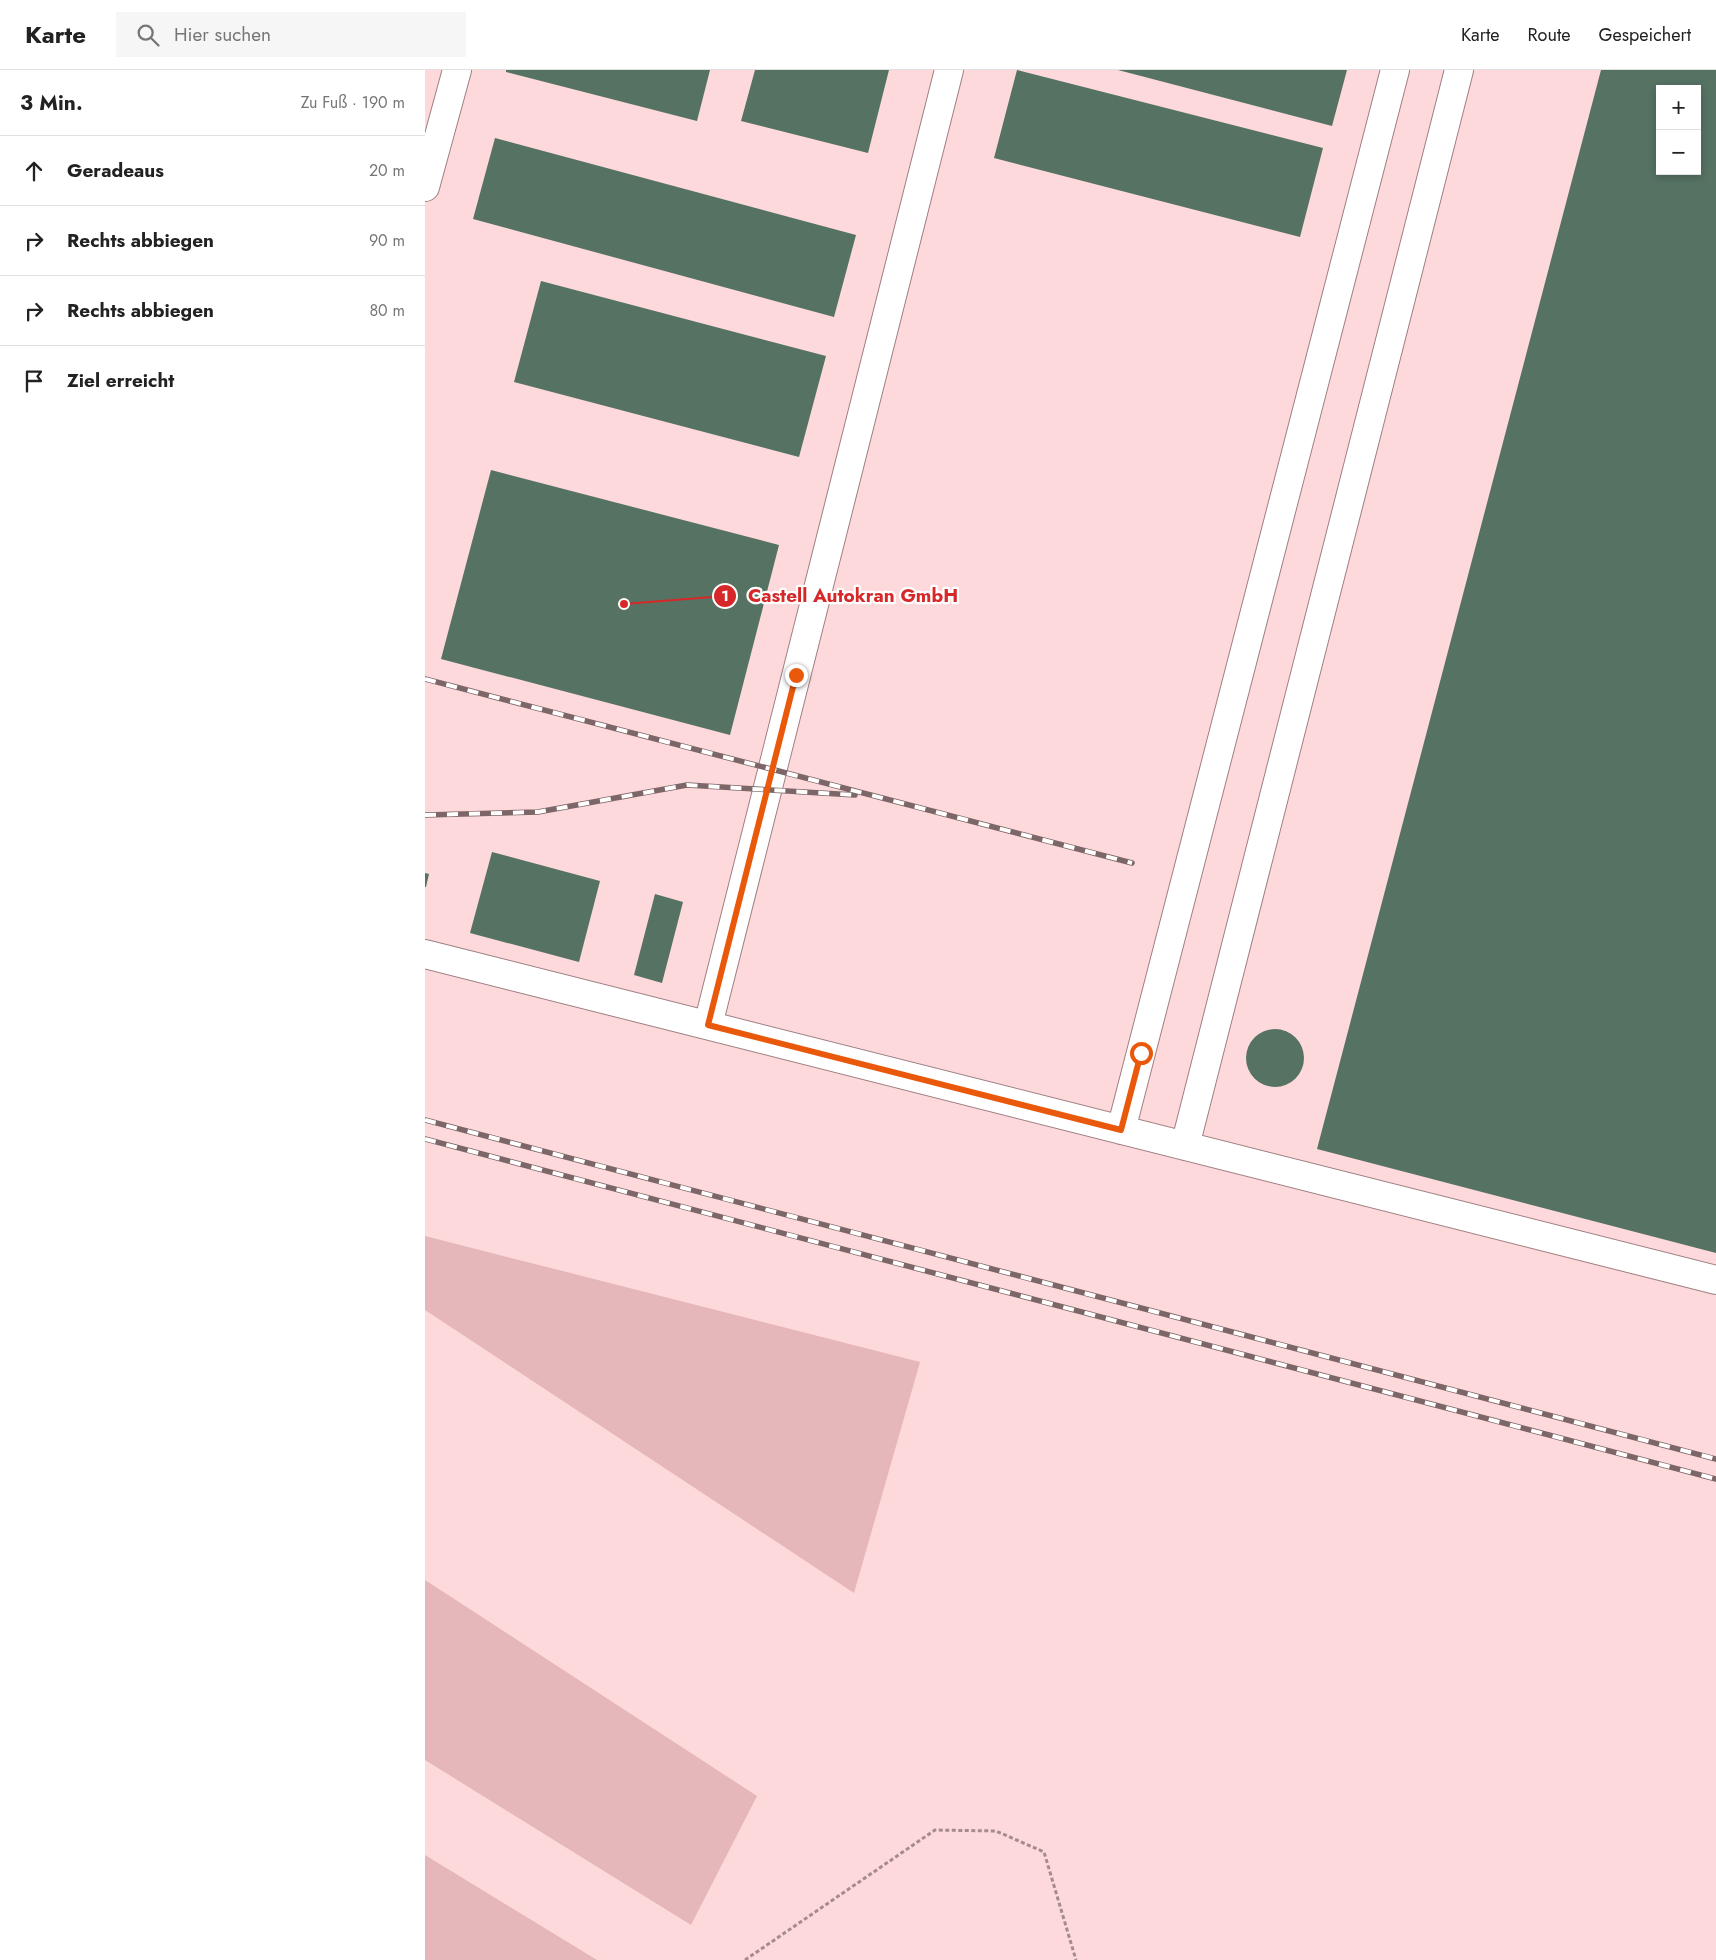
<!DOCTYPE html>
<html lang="de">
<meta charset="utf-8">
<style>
:root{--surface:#fff;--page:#f6f6f6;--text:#222;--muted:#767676;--line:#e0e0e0}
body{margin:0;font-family:Jost,sans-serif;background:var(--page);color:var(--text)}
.controls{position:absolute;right:15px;top:15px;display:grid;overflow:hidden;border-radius:0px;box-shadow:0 2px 8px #0003}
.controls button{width:45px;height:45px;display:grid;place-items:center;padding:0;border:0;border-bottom:1px solid var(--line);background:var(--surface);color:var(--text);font:25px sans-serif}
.stop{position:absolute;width:15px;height:15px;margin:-11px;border:4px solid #ea580c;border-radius:50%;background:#fff}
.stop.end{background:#ea580c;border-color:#fff;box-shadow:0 1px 5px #0008}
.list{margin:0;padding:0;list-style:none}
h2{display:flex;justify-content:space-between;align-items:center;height:65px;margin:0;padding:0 20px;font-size:21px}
h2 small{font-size:16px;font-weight:400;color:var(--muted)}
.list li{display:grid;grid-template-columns:32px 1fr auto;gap:15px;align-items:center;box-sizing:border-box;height:70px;padding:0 20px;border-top:1px solid var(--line)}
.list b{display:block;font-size:19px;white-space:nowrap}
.list em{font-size:16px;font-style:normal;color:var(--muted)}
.icon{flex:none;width:28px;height:28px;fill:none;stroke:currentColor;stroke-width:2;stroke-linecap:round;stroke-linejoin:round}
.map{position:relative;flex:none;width:1291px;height:1890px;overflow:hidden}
header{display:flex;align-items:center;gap:30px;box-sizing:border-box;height:70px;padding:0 25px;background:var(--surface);border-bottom:1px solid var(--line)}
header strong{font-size:24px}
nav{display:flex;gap:28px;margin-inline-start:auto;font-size:18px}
.search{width:350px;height:45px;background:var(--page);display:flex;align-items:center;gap:12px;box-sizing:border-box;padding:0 18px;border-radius:0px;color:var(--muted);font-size:19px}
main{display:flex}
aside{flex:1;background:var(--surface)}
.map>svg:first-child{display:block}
.green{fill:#e5b6ba}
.building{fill:#567263;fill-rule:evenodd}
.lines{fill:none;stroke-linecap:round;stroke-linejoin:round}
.minor-casing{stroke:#9f7f82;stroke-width:30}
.path{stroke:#a68b8d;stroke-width:3;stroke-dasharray:4 2.5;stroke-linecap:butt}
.minor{stroke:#fff;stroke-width:28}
.rail-casing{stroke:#7c6667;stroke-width:5.5}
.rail{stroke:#fff;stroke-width:4;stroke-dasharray:11;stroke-linecap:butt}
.route{stroke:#ea580c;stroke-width:6}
.leader{fill:none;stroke:#d62828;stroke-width:2}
.callout-dot{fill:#d62828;stroke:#fff;stroke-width:2}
.mark-label{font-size:15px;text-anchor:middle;font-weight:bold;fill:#fff}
.callout-label{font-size:19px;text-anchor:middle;font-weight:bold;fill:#d62828;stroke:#fff;stroke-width:4.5;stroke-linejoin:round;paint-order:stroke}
</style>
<header>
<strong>Karte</strong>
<div class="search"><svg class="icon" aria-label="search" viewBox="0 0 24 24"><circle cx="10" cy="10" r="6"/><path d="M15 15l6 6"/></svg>Hier suchen</div>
<nav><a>Karte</a><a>Route</a><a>Gespeichert</a></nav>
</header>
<main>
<aside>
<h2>3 Min.<small>Zu Fuß · 190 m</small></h2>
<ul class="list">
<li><svg class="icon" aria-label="ahead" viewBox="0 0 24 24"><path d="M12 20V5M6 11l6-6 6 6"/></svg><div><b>Geradeaus</b></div><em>20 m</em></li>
<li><svg class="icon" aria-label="right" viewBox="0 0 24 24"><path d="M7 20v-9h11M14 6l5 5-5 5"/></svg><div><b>Rechts abbiegen</b></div><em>90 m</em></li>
<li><svg class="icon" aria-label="right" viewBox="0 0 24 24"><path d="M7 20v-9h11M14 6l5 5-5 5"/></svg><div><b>Rechts abbiegen</b></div><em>80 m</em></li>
<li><svg class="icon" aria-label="arrive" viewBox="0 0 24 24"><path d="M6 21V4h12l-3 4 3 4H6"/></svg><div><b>Ziel erreicht</b></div></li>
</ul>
</aside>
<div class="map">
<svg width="1291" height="1890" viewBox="0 0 1291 1890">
<rect width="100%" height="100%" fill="#fdd9db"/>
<path class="green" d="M0 1166 495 1292 429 1523 0 1240Z
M0 1510 332 1726 266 1855 0 1690Z
M0 1785 172 1890H0Z"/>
<path class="building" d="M81 0H285L272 51 81 2Z
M330 0H464L443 83 316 51Z
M592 0 898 78 875 167 569 88Z
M693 0H922L907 56Z
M1176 0H1291V1183L892 1079ZM1235 19H1272V101H1235Z
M70 68 431 165 409 247 48 149Z
M116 211 401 286 374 387 89 312Z
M66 400 354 475 305 665 16 589Z
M67 782 175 811 154 892 45 863Z
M0 803 4 804 1 817H0Z
M230 824 258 832 237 913 209 905Z
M821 988a29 29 0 1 1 58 0a29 29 0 1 1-58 0Z"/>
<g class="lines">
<g class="minor-casing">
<path id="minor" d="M0 117 32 0
M0 884 1291 1210
M283 955 524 0
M696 1060 970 0
M760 1076 1034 0"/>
</g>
<path class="path" d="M320 1890 510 1760 571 1761 619 1782 651 1890"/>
<use href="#minor" class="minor"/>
<g class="rail-casing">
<path id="rail" d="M0 609 707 793
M0 745 113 742 262 715 430 725
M0 1050 1291 1389
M0 1069 1291 1409"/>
</g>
<use href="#rail" class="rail"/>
</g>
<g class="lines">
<path class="route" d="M371 605 283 955 696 1060 716 983"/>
</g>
<path class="leader" d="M199 534L300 526"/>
<g class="callout-dot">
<circle cx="199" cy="534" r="5"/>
<circle cx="300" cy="526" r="12"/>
</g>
<g class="mark-label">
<text x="300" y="531">1</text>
</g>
<g class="callout-label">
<text x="428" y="532">Castell Autokran GmbH</text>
</g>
</svg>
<div class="controls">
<button>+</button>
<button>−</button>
</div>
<div class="stop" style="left:716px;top:983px"></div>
<div class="stop end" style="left:371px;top:605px"></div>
</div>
</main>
